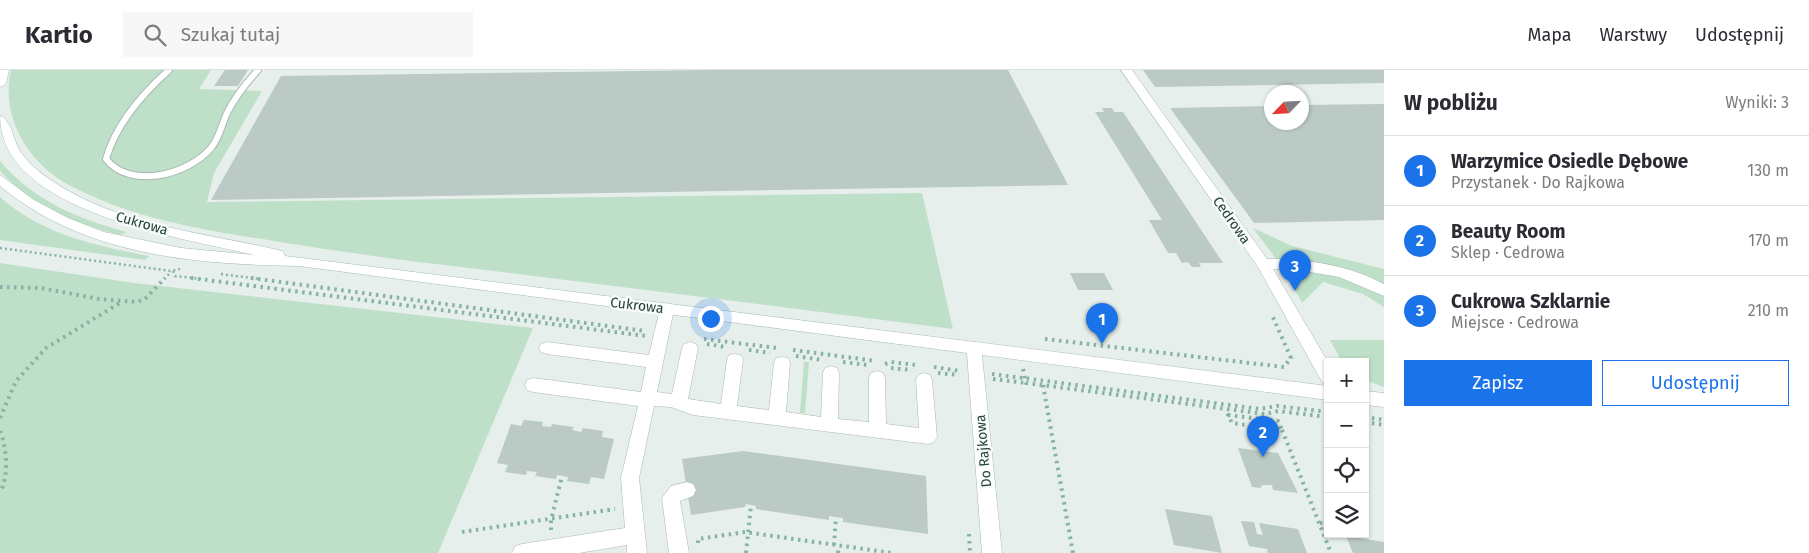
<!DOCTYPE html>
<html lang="pl">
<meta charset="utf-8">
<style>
:root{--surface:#fff;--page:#f7f7f7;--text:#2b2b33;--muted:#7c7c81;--line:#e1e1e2;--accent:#1a73e8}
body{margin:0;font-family:"Fira Sans",sans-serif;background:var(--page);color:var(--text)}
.controls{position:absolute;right:15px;bottom:15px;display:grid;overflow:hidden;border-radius:0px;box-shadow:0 1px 4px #0004}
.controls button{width:45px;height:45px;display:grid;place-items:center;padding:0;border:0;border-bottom:1px solid var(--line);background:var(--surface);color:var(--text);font:25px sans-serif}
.compass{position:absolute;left:1264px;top:15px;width:45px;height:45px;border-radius:50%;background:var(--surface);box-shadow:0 1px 4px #0004;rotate:245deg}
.you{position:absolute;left:710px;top:248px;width:18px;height:18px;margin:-12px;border:4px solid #fff;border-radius:50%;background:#1a73e8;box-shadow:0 0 0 8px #1a73e833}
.badge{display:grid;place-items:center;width:32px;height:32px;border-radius:50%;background:var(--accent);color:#fff;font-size:16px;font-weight:700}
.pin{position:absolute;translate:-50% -41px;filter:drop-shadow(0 1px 2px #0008)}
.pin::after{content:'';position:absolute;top:26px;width:18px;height:15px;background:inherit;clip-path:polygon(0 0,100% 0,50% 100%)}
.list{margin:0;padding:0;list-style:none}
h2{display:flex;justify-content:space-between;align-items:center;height:65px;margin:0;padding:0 20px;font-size:21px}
h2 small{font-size:16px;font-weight:400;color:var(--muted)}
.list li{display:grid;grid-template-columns:32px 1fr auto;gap:15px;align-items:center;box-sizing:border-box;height:70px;padding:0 20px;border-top:1px solid var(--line)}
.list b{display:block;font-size:19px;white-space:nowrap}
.list p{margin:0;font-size:16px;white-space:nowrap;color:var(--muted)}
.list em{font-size:16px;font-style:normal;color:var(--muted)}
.actions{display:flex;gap:10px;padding:15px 20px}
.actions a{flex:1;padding:11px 0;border:1px solid var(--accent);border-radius:0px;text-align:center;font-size:18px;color:var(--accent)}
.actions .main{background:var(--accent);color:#fff}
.icon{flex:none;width:28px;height:28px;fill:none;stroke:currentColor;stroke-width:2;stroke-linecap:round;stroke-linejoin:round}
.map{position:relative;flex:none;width:1384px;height:483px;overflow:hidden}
header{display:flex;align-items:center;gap:30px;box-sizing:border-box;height:70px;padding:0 25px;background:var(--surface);border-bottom:1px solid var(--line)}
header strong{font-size:24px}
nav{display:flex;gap:28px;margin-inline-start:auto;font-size:18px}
.search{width:350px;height:45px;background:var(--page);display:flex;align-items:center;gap:12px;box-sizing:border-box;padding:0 18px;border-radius:0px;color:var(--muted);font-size:19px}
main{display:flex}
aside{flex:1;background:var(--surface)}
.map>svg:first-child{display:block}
.green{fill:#bfe0c8}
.building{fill:#bbcac4}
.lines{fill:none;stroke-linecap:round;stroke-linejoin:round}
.lane-casing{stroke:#a8b8b2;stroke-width:8}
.street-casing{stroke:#a8b8b2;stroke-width:1}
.secondary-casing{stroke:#a4bbb3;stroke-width:1}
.path-far1{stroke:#86b3a5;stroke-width:2.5;stroke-dasharray:2 3;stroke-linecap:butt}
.path{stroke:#86b3a5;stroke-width:4;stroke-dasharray:2.5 4.5;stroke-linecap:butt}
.lane{stroke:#fff;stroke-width:6}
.street{fill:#fff;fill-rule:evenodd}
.secondary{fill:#fff;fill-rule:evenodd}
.labels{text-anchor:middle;stroke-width:5;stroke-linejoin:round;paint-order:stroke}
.street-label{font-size:14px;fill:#24423a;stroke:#f7fbf9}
</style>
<header>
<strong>Kartio</strong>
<div class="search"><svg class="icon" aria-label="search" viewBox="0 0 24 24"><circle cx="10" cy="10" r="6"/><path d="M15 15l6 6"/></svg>Szukaj tutaj</div>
<nav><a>Mapa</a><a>Warstwy</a><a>Udostępnij</a></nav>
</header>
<main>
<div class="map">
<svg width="1384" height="483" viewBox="0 0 1384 483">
<rect width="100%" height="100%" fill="#e6efeb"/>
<path class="green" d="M11 0H211L199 19 262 21 214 103 207 132 922 123 953 259C789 238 625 217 461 197 398 190 336 181 274 171 204 160 132 149 69 115 29 94 0 47 11 0Z
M0 91C34 131 78 149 127 162L120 165C75 153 32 136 0 101Z
M0 127C41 164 96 176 149 186L145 190 0 170Z
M1253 158 1292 176 1384 199V237L1363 224 1323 212 1302 233 1288 205Z
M0 193 134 213 533 258 438 483H0Z
M1330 270H1384V317L1365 310V292H1342Z
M804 292H809L805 343H800Z"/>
<path class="building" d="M225 0H248L238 16H214Z
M713 0H1008L1068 115 211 130 281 6Z
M1143 0H1384V13L1155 17Z
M1384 34V150L1254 153 1170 38 1272 36V52H1302V35Z
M1102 38H1112L1114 42H1123L1223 193H1199L1201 197H1192L1188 192 1182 193 1176 183H1168L1149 150H1162L1095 42H1104Z
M1070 203H1104L1113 220H1078Z
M524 350 543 352 542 356 551 357 552 354 574 357 572 360 581 362 583 358 603 361 602 367 614 369 604 409 591 407 589 414 567 411 568 407 557 405 556 409 535 406 537 402 527 401 526 405 505 402 508 395 497 393 511 354 521 356Z
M1238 378 1278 383 1298 423 1273 420 1272 415H1263L1260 418 1252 417Z
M743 381 926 406 928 464 843 452V448L829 446V450L756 439V436L746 434 745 437 691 445 682 389Z
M1165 439 1212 446 1222 483 1174 475Z
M1241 451 1254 452 1257 464 1263 465 1259 453 1298 459 1307 483H1268L1267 479 1249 476Z
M1346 466 1384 472V483H1353Z"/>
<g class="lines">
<g class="lane-casing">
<path id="lane" d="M169 0C142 24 116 54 106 89 130 120 188 105 211 78 219 69 222 54 227 43 235 27 246 13 258 0"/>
</g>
<g class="street-casing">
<path id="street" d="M1121 0H1132L1267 189C1308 189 1348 195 1384 214V226L1339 207 1310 202 1273 199 1328 292V314L1322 312 1258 197Z
M667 233 672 235 674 239 657 322 672 324 682 278 684 274 690 272 696 274 698 278 688 329 721 334 727 290 729 285 735 284 741 285 743 290 737 336 769 340 774 293 776 288 782 287 788 288 790 293 786 342 821 347 823 303 825 298 831 296 837 298 839 303 838 349 869 352V308L871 303 877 301 883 303 885 308 886 354 919 358 916 310 918 305 924 303 930 305 932 310 937 367 934 372 928 374 693 345 671 337 654 336 639 408 647 483H627V475L579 483H512L515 476 522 474 625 458 621 408 638 336 533 322 527 320 525 315 527 310 533 308 641 322 646 297 547 284 541 282 539 278 541 274 547 272 649 285 660 239 662 235Z
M687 412 693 414 696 420 693 426 680 431 689 483H669L662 428 671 416Z"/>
</g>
<g class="secondary-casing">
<path id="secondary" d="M0 0H9L6 14 0 17Z
M0 46C11 49 14 72 20 81 34 102 59 116 80 127 138 157 214 165 278 180L283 181 285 186 1328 316V330L982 285 1002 483H982L967 283 299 196C193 194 85 186 0 116V105L34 130 68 148 104 162 181 178 255 185C184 168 0 143 0 46Z
M1365 321 1384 323V337L1365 335Z"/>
</g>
<path class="path-far1" d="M0 178 171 201 180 199
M173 201 175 206 201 209
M221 204 260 209
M164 209 171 202"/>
<path class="path" d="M191 208 646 266
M251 208 645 261
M0 217 41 218 99 229 137 232 145 229 165 208
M704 269 777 278
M1045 269 1284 297 1291 288 1272 245
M707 274 725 277
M749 280 770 283
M793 280 876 291
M796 286 822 290
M843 292 867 295
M885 294 891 292 916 295
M934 297 960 301
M891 298 912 300
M1023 299 1026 313 1265 344 1278 341 1328 347
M938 303 959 305
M992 304 1260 339 1277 336 1328 342
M993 309 1026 313
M1043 315 1073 483
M1228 345 1278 351 1282 360 1232 353Z
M1365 347 1384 350
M0 348 16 311 46 278 123 231
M1365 352 1384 355
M1282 360 1331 483
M0 361C7 377 9 408 0 422
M1320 453 1327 454
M551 460V450L562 406
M462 462 615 439
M969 464 970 483
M698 473V469L745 462 892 483
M834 475 836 447
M746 483 751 435
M838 483 839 476"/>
<use href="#lane" class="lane"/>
<use href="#street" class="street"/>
<use href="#secondary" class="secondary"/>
</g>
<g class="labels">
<g class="street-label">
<text transform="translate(1232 150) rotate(55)" y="5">Cedrowa</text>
<text transform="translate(142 153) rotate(16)" y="5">Cukrowa</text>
<text transform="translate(637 235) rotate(7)" y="5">Cukrowa</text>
<text transform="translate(983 381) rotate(-95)" y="5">Do Rajkowa</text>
</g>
</g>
</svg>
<div class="controls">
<button>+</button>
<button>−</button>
<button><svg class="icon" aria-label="locate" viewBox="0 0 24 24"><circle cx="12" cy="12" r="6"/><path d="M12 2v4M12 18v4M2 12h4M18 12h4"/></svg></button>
<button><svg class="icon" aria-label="layers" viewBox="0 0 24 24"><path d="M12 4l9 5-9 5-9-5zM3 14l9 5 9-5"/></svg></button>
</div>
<svg class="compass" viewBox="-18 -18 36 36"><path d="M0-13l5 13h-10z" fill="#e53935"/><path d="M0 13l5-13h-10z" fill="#7c7c81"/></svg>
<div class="you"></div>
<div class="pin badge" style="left:1102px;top:274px">1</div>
<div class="pin badge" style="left:1263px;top:387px">2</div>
<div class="pin badge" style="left:1295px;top:221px">3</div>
</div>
<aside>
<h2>W pobliżu<small>Wyniki: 3</small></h2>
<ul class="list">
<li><span class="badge">1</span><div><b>Warzymice Osiedle Dębowe</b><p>Przystanek · Do Rajkowa</p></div><em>130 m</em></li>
<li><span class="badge">2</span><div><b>Beauty Room</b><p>Sklep · Cedrowa</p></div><em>170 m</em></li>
<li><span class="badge">3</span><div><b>Cukrowa Szklarnie</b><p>Miejsce · Cedrowa</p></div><em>210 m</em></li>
</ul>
<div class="actions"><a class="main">Zapisz</a><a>Udostępnij</a></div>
</aside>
</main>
